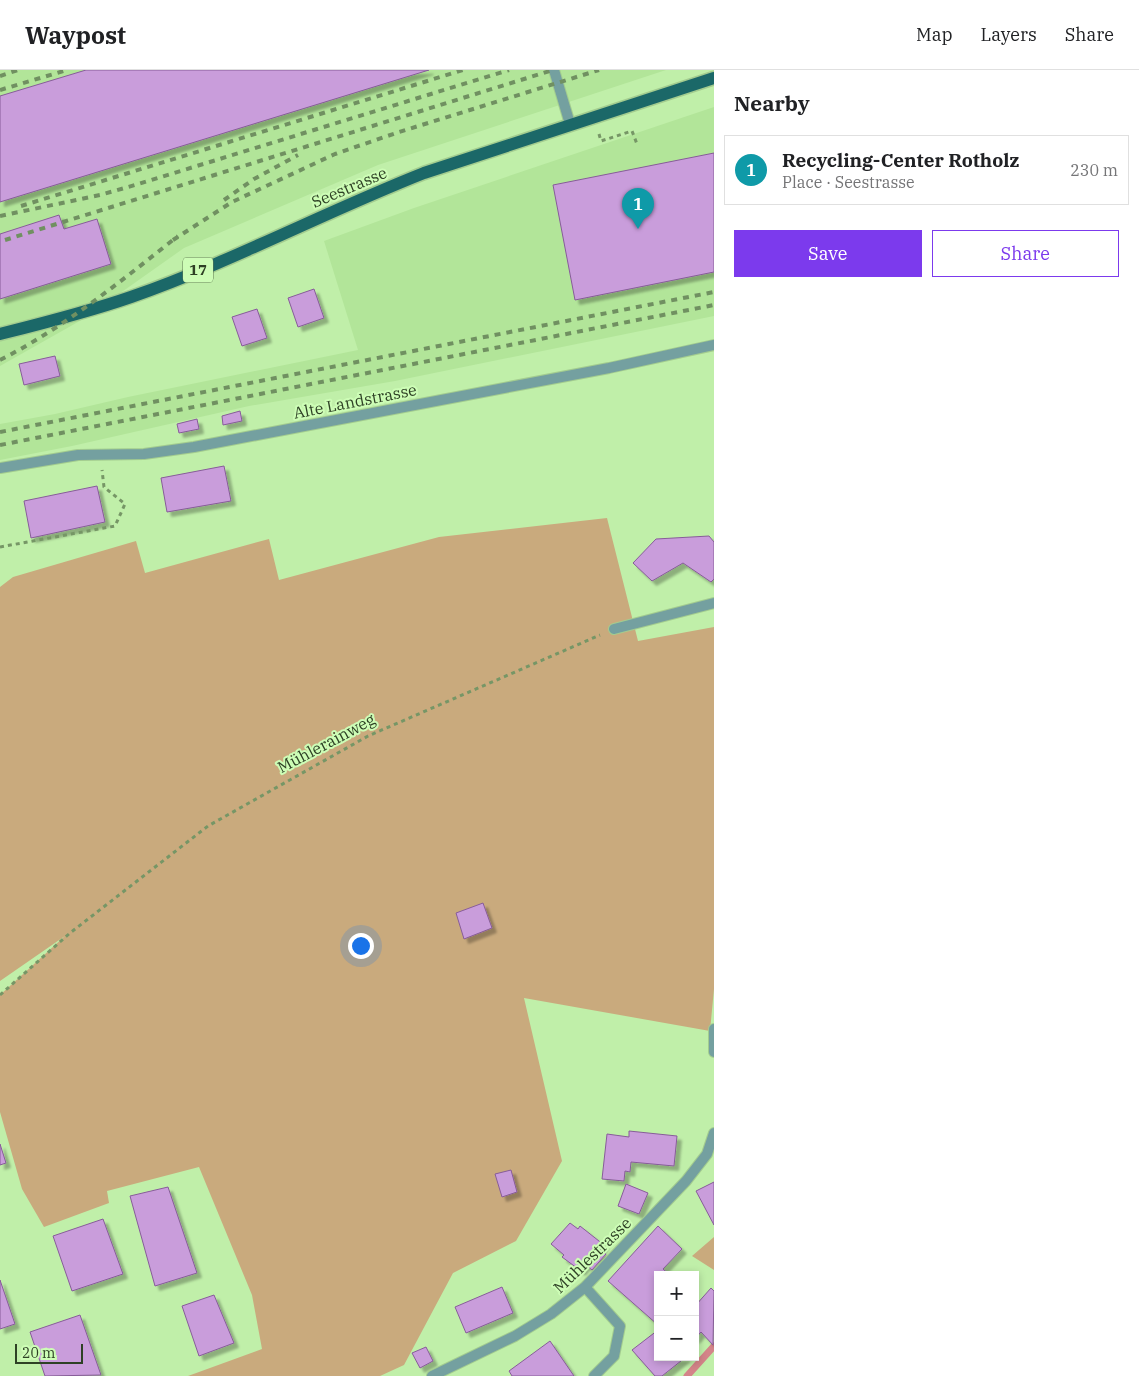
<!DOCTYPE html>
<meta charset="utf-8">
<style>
:root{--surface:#fff;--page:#f6f6f6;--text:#202124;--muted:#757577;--line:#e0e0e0;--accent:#7c3aed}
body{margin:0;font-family:"IBM Plex Serif",serif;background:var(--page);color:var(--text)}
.controls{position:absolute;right:15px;bottom:15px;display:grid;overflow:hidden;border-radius:0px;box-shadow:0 2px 8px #0003}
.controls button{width:45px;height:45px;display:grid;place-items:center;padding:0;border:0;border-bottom:1px solid var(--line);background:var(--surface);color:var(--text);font:25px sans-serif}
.scale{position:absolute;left:15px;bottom:12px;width:68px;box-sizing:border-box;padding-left:5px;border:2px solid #2e4125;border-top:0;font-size:14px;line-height:18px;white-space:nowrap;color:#2e4125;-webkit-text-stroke:4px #cdfdb6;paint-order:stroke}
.you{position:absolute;left:360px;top:875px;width:18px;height:18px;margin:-12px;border:4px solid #fff;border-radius:50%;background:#1a73e8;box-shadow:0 0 0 8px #1a73e833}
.badge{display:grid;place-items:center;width:32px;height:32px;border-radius:50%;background:var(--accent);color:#fff;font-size:16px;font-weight:700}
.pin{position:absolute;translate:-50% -41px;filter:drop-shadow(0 1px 2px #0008)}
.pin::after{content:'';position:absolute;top:26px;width:18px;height:15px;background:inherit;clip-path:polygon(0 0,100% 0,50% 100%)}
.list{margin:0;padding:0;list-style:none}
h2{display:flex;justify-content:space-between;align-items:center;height:65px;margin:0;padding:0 20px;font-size:21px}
h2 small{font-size:16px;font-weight:400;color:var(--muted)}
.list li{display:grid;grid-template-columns:32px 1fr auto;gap:15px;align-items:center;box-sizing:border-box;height:70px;margin:0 10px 10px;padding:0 10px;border:1px solid var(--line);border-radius:0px}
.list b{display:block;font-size:19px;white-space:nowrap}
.list p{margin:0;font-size:16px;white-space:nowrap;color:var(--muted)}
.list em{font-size:16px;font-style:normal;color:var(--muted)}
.actions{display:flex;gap:10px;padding:15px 20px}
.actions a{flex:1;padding:11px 0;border:1px solid var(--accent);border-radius:0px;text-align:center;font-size:18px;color:var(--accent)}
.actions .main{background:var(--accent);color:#fff}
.map{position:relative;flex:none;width:714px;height:1306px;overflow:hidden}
header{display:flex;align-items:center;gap:30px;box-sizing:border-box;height:70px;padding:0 25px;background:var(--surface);border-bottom:1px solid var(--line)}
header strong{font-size:24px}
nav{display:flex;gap:28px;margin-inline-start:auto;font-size:18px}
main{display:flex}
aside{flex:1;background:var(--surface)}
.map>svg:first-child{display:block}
.built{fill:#b2e599}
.green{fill:#c9aa7d}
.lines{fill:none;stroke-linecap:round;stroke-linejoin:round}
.stream{stroke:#d48489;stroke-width:7}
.building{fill:#c99ddb;stroke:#875c99;filter:url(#shadow)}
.service-casing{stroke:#a3cc8f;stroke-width:12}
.minor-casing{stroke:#a3cc8f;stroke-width:12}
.primary-casing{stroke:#a3cc8f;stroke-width:15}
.path{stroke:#769666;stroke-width:3;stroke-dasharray:4 4;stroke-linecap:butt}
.service{stroke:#74a0a0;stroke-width:10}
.minor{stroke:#74a0a0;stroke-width:10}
.primary{stroke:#1b6868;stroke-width:12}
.rail{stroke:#709061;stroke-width:4;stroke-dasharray:6 6;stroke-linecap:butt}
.labels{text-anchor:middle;stroke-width:4;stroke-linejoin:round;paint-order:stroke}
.shield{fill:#cdfdb6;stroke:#5e7950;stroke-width:1}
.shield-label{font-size:15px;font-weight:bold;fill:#2e4125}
.street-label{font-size:16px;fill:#2e4125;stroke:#cdfdb6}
</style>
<header>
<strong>Waypost</strong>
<nav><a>Map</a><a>Layers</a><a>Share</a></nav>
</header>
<main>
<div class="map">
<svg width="714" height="1306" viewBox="0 0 714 1306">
<defs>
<filter id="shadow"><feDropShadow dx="4.5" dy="4.5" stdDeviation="1" flood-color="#0004"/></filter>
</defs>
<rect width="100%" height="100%" fill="#c0efa9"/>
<path class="built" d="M0 0H666L378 95 184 178 85 248 0 296Z
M714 37V246L395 311 249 336 72 376 0 390V354L55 344 128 327 358 280 324 171 414 138Z"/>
<path class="green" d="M607 448 638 571 714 557V919L710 961 524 928 562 1091 516 1171 453 1203 404 1295 380 1306H188L262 1279 252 1225 199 1097 107 1121 109 1133 44 1157 22 1119 0 1042V925L65 866 0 911V517L13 507 136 471 145 503 269 469 279 510 439 467Z
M714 1167V1200L692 1186Z"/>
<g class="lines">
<path class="stream" d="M687 1306 714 1276"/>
</g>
<path class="building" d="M86 0H429L0 132V26Z
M714 83V202L575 230 553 115Z
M59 145 64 159 97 149 111 194 0 229V164Z
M314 219 324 248 298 257 288 228Z
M257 239 267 268 242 276 232 247Z
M55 286 60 306 24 315 19 294Z
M240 341 242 351 223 355 222 346Z
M197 349 199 359 179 363 177 354Z
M224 396 231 431 167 442 161 408Z
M97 416 105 452 31 468 24 431Z
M709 466 714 472V509L711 512 683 493 652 511 633 493 656 469Z
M483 833 492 858 464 869 456 843Z
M629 1061 677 1066 674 1096 631 1092 630 1102 625 1101 624 1111 602 1109 607 1064 629 1067Z
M0 1074 6 1093 0 1095Z
M511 1100 517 1122 502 1127 495 1104Z
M714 1112V1155L696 1121Z
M626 1114 648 1123 639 1144 618 1136Z
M168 1117 197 1203 155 1216 130 1126Z
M103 1149 123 1204 72 1221 53 1166Z
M570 1153 578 1159 580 1156 604 1175 600 1180 606 1184 592 1200 586 1195 581 1201 562 1187 564 1185 551 1174Z
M658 1156 682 1179 663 1199 670 1205H658V1255L608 1211Z
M0 1210 15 1254 0 1259Z
M502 1217 513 1243 466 1263 455 1237Z
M711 1218 714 1221 713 1275 701 1262 695 1269V1236Z
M214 1225 234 1273 199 1286 182 1236Z
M80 1245 101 1305 45 1306 30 1262Z
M658 1260V1287H686L662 1306H655L632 1280Z
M550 1271 574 1306H512L509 1301Z
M426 1277 433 1291 420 1298 412 1283Z"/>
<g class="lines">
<g class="service-casing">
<path id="service" d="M554 0 570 54"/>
</g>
<g class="minor-casing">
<path id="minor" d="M0 398 78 385 144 384 194 377 609 298 714 275
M614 559 714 533
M714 959V982
M585 1217 620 1256 614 1286 594 1306
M432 1306 515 1266 551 1244 585 1217 686 1111 707 1084 714 1063"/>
</g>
<g class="primary-casing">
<path id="primary" d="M0 264C44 253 88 242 131 227 231 192 325 142 424 103L714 8"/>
</g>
<path class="path" d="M599 64 601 71 632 61 637 74
M0 477 115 456 125 434 104 417 102 400
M0 925 70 863 208 756 368 666 600 565"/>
<use href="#service" class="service"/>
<use href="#minor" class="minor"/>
<use href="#primary" class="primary"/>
<path class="rail" d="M0 6 18 0
M0 20 67 0
M224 130 254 109 298 85
M21 136 463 0
M0 146 100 125 135 115 509 0
M5 170 553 0
M173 170 232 132 335 84 399 62 599 0
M0 290C65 257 121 211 178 166
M0 362 714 222
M0 375 714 235"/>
</g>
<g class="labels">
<rect class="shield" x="183" y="187.5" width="30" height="25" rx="4"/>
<g class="shield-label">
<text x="198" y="205">17</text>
</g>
<g class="street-label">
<text transform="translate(349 117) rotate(-23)" y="6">Seestrasse</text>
<text transform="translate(355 331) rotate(-11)" y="6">Alte Landstrasse</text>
<text transform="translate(326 673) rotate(-28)" y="6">Mühlerainweg</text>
<text transform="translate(592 1185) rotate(-44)" y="6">Mühlestrasse</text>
</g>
</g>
</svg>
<div class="controls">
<button>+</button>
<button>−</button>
</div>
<div class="scale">20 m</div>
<div class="you"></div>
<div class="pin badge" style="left:638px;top:159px;background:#0f9aa8">1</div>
</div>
<aside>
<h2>Nearby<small></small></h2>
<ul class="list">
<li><span class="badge" style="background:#0f9aa8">1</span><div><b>Recycling-Center Rotholz</b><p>Place · Seestrasse</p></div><em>230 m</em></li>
</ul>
<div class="actions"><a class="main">Save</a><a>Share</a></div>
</aside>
</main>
